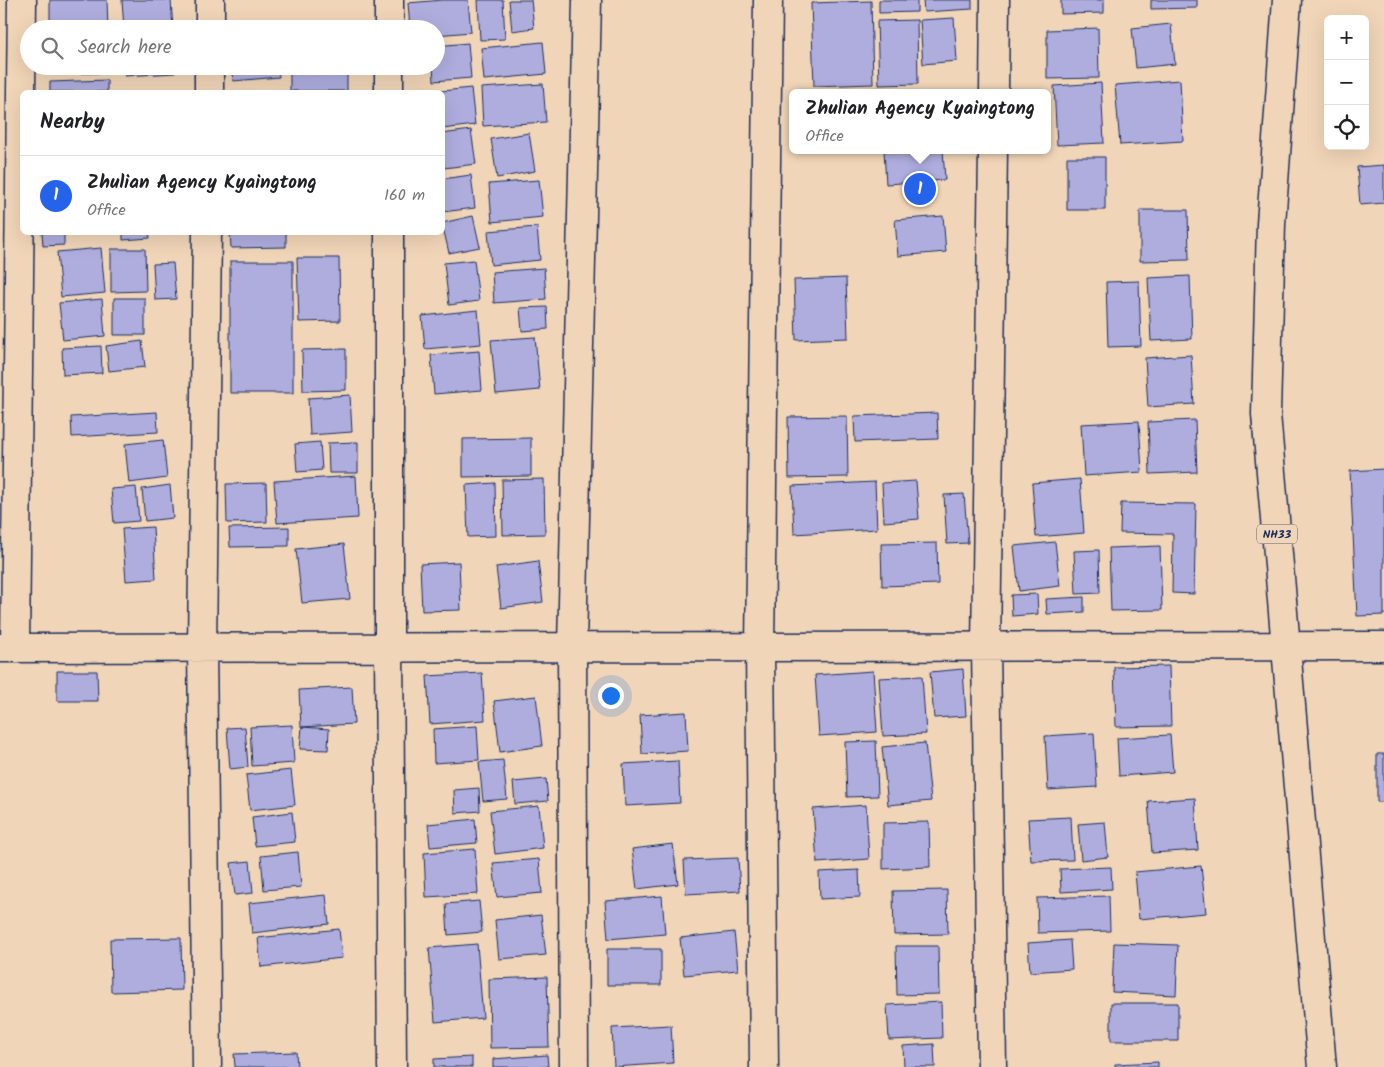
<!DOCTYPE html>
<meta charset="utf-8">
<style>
:root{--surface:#fff;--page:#f6f6f6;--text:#202124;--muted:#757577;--line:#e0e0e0;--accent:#2563eb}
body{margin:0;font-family:Kalam,sans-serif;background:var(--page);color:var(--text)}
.controls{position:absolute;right:15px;top:15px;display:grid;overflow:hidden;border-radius:8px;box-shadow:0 5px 20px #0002}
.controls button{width:45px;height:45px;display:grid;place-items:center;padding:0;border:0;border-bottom:1px solid var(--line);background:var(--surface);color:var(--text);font:25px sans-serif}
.you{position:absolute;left:610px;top:695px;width:18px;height:18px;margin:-12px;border:4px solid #fff;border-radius:50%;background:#1a73e8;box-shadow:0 0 0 8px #1a73e833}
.badge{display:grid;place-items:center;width:32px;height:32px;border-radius:50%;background:var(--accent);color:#fff;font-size:16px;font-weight:700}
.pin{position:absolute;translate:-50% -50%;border:2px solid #fff;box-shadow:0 1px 5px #0006}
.popup{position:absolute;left:789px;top:89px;width:262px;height:65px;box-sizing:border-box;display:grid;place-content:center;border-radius:8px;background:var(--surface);filter:drop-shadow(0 1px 4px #0005);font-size:16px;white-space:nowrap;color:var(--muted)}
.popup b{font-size:19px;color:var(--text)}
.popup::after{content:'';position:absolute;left:50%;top:100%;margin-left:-10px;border:10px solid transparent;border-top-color:var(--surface)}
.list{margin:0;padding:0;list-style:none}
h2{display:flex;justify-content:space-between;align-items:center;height:65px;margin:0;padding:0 20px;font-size:21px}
h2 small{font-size:16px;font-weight:400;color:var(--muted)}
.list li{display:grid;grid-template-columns:32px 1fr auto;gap:15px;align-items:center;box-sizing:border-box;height:80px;padding:0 20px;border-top:1px solid var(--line)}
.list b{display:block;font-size:19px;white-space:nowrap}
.list p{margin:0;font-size:16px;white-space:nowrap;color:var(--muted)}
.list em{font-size:16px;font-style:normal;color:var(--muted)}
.icon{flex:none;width:28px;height:28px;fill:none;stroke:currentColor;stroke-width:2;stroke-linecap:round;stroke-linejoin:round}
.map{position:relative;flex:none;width:1384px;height:1067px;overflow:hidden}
.search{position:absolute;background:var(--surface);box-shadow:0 5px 20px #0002;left:20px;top:20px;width:425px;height:55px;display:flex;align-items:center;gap:12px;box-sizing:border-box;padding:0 18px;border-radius:28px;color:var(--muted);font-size:19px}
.panel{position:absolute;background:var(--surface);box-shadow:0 5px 20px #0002;left:20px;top:90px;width:425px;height:145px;border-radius:8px}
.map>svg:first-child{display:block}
.building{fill:#afadde;stroke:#1b2f5e}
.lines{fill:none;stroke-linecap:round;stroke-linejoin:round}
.minor-casing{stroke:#1b2f5e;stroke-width:31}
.highway-casing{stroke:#1b2f5e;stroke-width:31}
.minor{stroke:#f1d5b8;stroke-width:28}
.highway{stroke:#f1d5b8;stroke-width:28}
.labels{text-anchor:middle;stroke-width:4;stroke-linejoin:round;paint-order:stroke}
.shield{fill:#f1d5b8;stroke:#5b6179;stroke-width:1}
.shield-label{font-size:12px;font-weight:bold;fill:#1b2f5e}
</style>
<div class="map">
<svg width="1384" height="1067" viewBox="0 0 1384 1067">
<rect width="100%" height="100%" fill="#f1d5b8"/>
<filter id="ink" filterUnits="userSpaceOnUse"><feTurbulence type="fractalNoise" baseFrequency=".02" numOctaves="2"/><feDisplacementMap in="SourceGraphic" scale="10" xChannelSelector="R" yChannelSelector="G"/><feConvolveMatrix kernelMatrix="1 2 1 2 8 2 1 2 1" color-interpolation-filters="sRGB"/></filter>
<g filter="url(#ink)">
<path class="building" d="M50 0H107L108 29H50Z
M122 0H171L173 29H124Z
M443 0H468L471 32 436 35V29H410L408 3Z
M478 0H503L505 39 480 40Z
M509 0H531L534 28 512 31Z
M879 0H917V12L879 13Z
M923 0H972V9L924 12Z
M1061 0H1104V13L1061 14Z
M1151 0H1197V8L1151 9Z
M871 1 873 84 814 86 811 3Z
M954 18 957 61 923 64 920 20Z
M917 20 918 84 879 85 877 21Z
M1171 24 1175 64 1136 68 1132 28Z
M1098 28 1099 78 1047 79V30Z
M543 42 546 74 484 80 481 48Z
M468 43 471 78 434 81 433 66H436V46Z
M45 66H103V73L46 74Z
M124 66H175V73L125 76Z
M231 66H278L279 77 233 81Z
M290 66H347V91H290Z
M107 80V92H50V82Z
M1180 80 1183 141 1120 145 1115 85Z
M1101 83 1104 143 1057 145 1054 86Z
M543 84 546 122 483 126 481 88Z
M471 88 475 125 442 129V92H432Z
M471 130 476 164 444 168 442 134Z
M529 133 535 171 497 178 491 139Z
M884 150H943L945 180 886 184Z
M1067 157H1105V210H1067Z
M1384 165V203L1360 205 1357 167Z
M471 175 475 208 442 212V179Z
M539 180 543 217 492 222 489 184Z
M1140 210H1188L1189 260 1140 261Z
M473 216 480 247 449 253 442 223Z
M943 216 946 252 898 256 895 220Z
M537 227 540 260 491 265 488 231Z
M42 232H64V245L43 246Z
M123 232H149L150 238 123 240Z
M230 232H286V247L231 248Z
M101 248 105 293 61 297 57 252Z
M111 249H145L146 291 111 292Z
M297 258H339L340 321 299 322Z
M474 260 479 301 449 305 444 263Z
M230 261H293V393H230Z
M173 263 176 299 155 300 153 264Z
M544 268 546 299 494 303 492 272Z
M1190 276 1192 339 1151 341 1148 278Z
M846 278 848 338 796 340 794 280Z
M1139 281 1141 346 1108 347 1106 282Z
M114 298H145V335H114Z
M102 299 105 336 63 340 59 303Z
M547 307 548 329 522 331 520 308Z
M478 310 481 344 425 349 422 316Z
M535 337 540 390 496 394 491 340Z
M142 341 145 367 109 371 106 346Z
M101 346 102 373 63 375 62 348Z
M346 349V390L303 391 302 350Z
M479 351 482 390 434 394 431 355Z
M1191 355 1194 404 1148 407 1145 358Z
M350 395 352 432 310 435 308 398Z
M157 412 158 432 72 437 71 417Z
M937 413 938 439 855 442 854 416Z
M847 416 848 477 789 478 788 417Z
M1195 420 1197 472 1150 474 1148 422Z
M1139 421 1142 472 1084 476 1081 424Z
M531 438V476L463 477V439Z
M163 440 167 478 129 483 125 444Z
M320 442 322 470 297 472 295 444Z
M358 442V473H329L328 443Z
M1384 469V615L1357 616 1350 471Z
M356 476 358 518 277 523 274 481Z
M544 479 545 534 503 535 502 480Z
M1080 479 1084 533 1036 537 1032 483Z
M916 481 919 519 884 522 882 483Z
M875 482 877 529 794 534 792 486Z
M266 483 267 522 227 523 226 484Z
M495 483 496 536 468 537 466 485Z
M170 485 173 518 145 521 142 489Z
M136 487 139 521 114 523 111 489Z
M964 494 968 543 947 544 944 495Z
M1121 503 1196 504 1194 594 1172 593 1173 534 1120 533Z
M153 527 156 579 126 581 122 529Z
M289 527V546L230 547 229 528Z
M1055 542 1060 586 1019 591 1014 546Z
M937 543 938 584 882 586 881 544Z
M344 544 350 599 302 603 296 549Z
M1160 546 1162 610 1111 611 1109 548Z
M1099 550 1100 593 1076 594 1074 551Z
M538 561 543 602 501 608 496 567Z
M459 562 461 610 422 611 420 564Z
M1037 594 1038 614 1012 616 1011 595Z
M1084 597V612L1047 614 1046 599Z
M1169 666 1171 726 1116 727 1114 667Z
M963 669 966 716 934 718 930 672Z
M57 671H97L98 701H57Z
M873 671 877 732 819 736 815 675Z
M482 673 485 720 430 724 427 676Z
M922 676 926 734 883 736 879 678Z
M352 687 354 724 301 727 299 690Z
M536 696 542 746 500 752 494 701Z
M686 712 688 751 642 754 640 715Z
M292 725 294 763 252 766 250 727Z
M477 726 479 760 434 763 433 729Z
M245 727 248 767 230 769 227 728Z
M302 727 329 729 328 750 300 749Z
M1094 733 1097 787 1048 790 1045 736Z
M1170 735 1173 772 1119 776 1117 738Z
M876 741 878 796 847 797 845 742Z
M925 743 931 801 888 805 882 747Z
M1377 754H1384V802H1377Z
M503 760 507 799 483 801 479 762Z
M678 761 680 803 625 806 623 764Z
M291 770 295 805 250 810 246 775Z
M546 779 548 801 515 804 513 782Z
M479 788 480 811 455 813 454 790Z
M1195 798 1198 850 1152 853 1148 801Z
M866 805 869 859 817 863 813 809Z
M539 806 543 848 495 854 490 811Z
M292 812 295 842 255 846 252 817Z
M1071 817 1073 860 1031 861 1028 819Z
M475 819 477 843 430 847 428 824Z
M929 822 930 867 883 869V823Z
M1105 822 1108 857 1081 860 1078 824Z
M673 844 678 884 637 889 632 849Z
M475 849 478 894 426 897 424 853Z
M298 852 301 887 264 890 261 856Z
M738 858 740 891 686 894 684 860Z
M539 859 542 893 497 897 493 863Z
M250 861 253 893 235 895 231 863Z
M1201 866 1206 913 1139 919 1135 872Z
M1111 867 1112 889 1061 892 1060 869Z
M859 870 860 897 820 899 819 872Z
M947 890 948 934 894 935 893 891Z
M326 895 329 924 252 933 249 903Z
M662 896 665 934 608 939 605 901Z
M1109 896 1110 931 1038 933 1037 898Z
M479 901 482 932 448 935 446 904Z
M541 915 546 955 499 959 495 920Z
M339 929 342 958 261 967 258 938Z
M734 932 738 970 684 975 680 938Z
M181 938 182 990 111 992 110 939Z
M1070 940 1072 969 1030 972 1028 943Z
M1114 943 1178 945 1176 995 1112 992Z
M477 944 483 1018 435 1022 429 948Z
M896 946H938L939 994 897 995Z
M607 949H661V985H607Z
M547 977 549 1047 490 1048 489 979Z
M941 1002 942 1038 889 1040 887 1005Z
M1111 1003H1178V1041H1111Z
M671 1025 673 1063 614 1067 612 1028Z
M934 1044 935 1067H904L903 1046Z
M296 1052 297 1067H235L234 1054Z
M547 1055 548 1067H493V1059Z
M472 1057V1067H434V1059Z
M1158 1062V1067H1115V1064Z"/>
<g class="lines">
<g class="minor-casing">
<path id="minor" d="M389 0V29
M210 29V0
M389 66V92
M209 92V66
M994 93 995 0
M389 232V647L392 1067
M0 648 1384 646
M15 648 22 0
M207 1067 202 648 207 232
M574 1067 572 647 587 0
M764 1067 760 647 768 0
M992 1067 986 647 993 150"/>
</g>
<g class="highway-casing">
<path id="highway" d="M1287 0 1271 224 1266 414 1322 1067"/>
</g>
<use href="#minor" class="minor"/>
<use href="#highway" class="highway"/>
</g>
</g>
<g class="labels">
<rect class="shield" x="1257" y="524.5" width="40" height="19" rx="4"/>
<g class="shield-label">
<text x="1277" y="538">NH33</text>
</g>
</g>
</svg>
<div class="controls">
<button>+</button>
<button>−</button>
<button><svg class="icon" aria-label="locate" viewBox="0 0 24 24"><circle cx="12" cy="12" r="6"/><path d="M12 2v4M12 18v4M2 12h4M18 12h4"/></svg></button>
</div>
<div class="you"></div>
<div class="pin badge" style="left:920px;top:189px">1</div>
<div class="popup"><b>Zhulian Agency Kyaingtong</b>Office</div>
<div class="search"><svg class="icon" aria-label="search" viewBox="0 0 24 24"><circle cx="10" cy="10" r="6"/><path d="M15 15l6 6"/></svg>Search here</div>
<section class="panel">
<h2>Nearby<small></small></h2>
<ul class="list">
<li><span class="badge">1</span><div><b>Zhulian Agency Kyaingtong</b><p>Office</p></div><em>160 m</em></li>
</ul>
</section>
</div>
